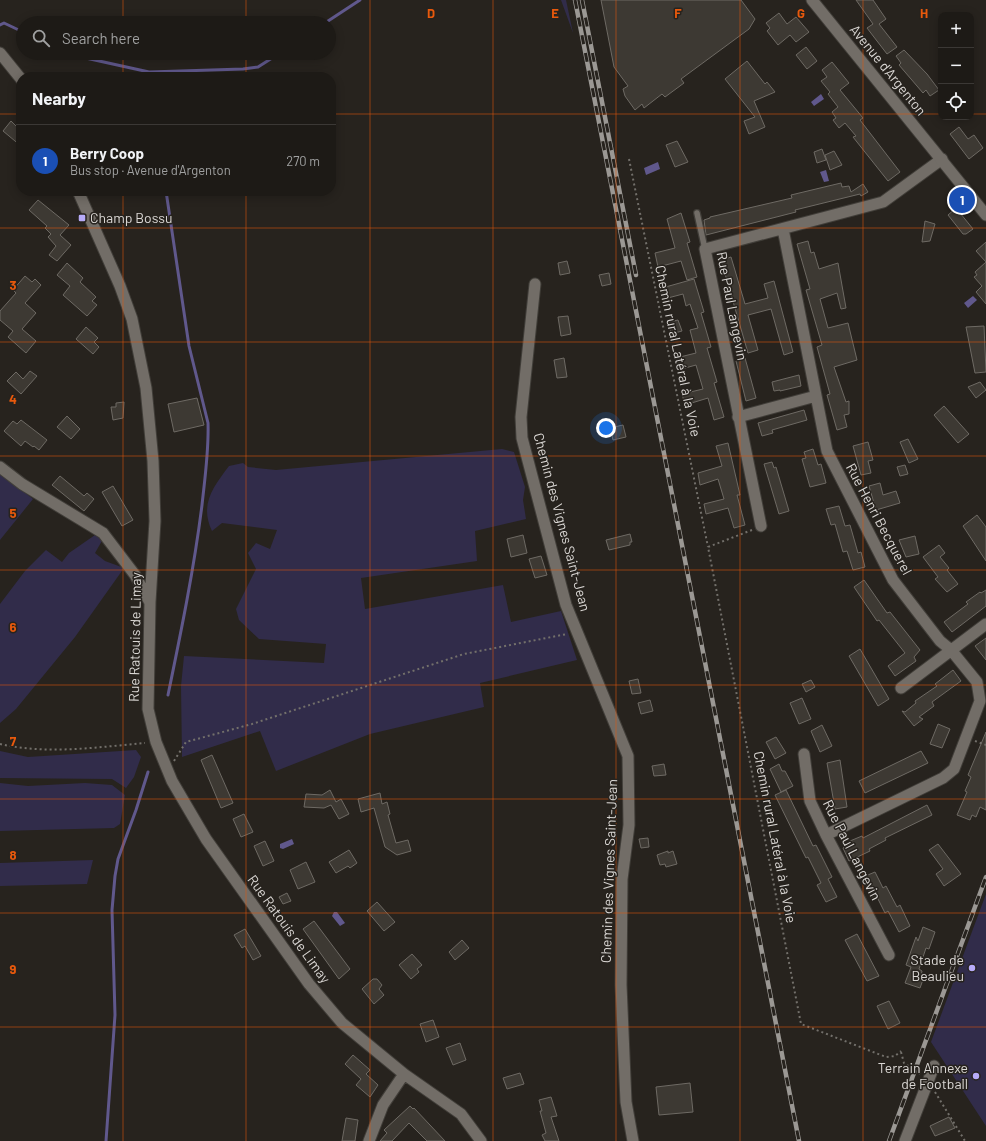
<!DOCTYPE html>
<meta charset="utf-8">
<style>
:root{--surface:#1d1a16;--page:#25231f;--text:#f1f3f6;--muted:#a0a1a1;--line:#3b3835;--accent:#ea580c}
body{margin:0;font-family:Barlow,sans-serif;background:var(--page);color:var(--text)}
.controls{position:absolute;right:12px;top:12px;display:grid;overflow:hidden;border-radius:8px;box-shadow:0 2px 10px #0003}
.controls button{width:36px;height:36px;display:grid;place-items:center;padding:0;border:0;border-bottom:1px solid var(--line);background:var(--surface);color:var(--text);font:20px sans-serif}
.you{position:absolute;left:606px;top:428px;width:14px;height:14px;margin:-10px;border:3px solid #fff;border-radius:50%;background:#1a73e8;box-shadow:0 0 0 6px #1a73e833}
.badge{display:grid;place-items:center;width:26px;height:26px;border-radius:50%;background:var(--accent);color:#fff;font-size:13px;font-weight:700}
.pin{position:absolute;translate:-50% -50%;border:2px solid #fff;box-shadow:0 1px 4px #0006}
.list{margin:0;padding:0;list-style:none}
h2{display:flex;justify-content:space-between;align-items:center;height:52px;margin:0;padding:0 16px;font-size:17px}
h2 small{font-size:13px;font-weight:400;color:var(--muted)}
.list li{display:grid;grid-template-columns:26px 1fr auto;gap:12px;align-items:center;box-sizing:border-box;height:72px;padding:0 16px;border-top:1px solid var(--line)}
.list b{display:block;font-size:15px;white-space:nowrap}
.list p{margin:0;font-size:13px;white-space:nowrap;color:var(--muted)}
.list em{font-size:13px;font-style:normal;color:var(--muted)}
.icon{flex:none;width:22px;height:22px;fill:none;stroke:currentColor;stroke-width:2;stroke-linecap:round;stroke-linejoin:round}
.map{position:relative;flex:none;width:986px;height:1141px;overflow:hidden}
.search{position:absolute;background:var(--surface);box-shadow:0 2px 10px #0003;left:16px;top:16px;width:320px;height:44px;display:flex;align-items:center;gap:10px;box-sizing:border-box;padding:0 14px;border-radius:22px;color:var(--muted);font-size:15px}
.panel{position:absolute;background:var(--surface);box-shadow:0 2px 10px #0003;left:16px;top:72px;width:320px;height:124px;border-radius:16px}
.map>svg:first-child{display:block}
.green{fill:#312c4a}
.water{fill:#60588c}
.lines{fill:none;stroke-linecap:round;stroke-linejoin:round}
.stream{stroke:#60588c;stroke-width:3}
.building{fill:#3d3933;stroke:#6e6a64}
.service-casing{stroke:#413e39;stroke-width:8}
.minor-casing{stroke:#413e39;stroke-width:13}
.secondary-casing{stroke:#413e39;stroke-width:13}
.path{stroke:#73706b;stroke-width:2;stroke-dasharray:2 3;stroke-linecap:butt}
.service{stroke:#726d67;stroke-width:5.5}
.minor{stroke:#726d67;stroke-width:11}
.secondary{stroke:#726d67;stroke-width:11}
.rail-casing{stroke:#9b9894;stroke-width:4.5}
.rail{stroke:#27231e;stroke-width:3;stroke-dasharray:9;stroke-linecap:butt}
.grid{fill:none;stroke:#e8590c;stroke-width:1;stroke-opacity:0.55}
.poi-dot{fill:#b7abf8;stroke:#27231e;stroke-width:1.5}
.labels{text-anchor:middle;stroke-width:3;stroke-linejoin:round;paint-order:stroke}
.street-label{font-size:14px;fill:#dbd8d5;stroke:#27231e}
.poi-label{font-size:14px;fill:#dbd8d5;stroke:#27231e;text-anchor:end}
.grid-label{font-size:13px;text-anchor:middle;font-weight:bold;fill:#e8590c;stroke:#27231e;stroke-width:3;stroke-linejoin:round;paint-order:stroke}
</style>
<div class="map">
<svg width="986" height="1141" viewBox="0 0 986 1141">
<rect width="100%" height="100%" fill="#27231e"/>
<path class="green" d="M561 0H566L573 33Z
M502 449 514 452 525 487 523 500 526 519 475 531 477 561 361 578 365 609 503 585 511 622 561 611 577 660 480 683 484 707 370 734 276 771 260 731 182 757 181 686 184 656 324 663 326 644 259 639 239 620 236 609 256 569 248 553 256 543 270 549 277 530 222 523 212 531C199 504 214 486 229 466L243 463 248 467 276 470Z
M0 473 33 499 0 540Z
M95 535 103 539 95 553 105 561 124 568 75 637 16 709 0 723V604L25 571 46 550 62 562 69 553Z
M136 750 141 757 134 777 126 788 112 779 0 778V751L28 757Z
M0 783 28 786 85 783 112 785 125 795 120 824 114 828 0 831Z
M93 860 87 884 0 886V863Z
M986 894V1126L931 1042Z"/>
<path class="water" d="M821 94 824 99 814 106 811 102Z
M658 162 660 169 646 175 644 168Z
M826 170 829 181 824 182 820 172Z
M973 296 977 300 968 308 964 303Z
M292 839 294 844 283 849 280 848V844Z
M334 912H337L345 923 340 926 332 916Z"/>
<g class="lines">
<path class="stream" d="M325 23 360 0
M0 25 4 23 23 32
M63 53 149 72 243 69 258 67 280 53
M166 191 189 346 208 423C209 450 205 477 202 505 194 569 181 632 168 695
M106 1141 115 1015 112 910 115 876 118 859 136 810 148 772"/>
</g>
<path class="building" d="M601 0H741L755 19 749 29 681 79 684 83 665 97 662 94 644 108 642 104 635 110 625 96 623 89 628 86 614 67Z
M856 0H873L886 19 879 24 897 47 887 54 867 28 873 24Z
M779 13 787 24 796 17 809 32 796 42 790 35 778 45 767 31 770 28 766 23Z
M806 47 817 61 807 69 796 55Z
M904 50 927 74 939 90 930 96 926 90 923 93 899 65 901 63 896 56Z
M747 61 765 84 767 82 775 92 754 101 765 127 749 134 744 121 755 117 725 79Z
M832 62 849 83 840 90 863 118 860 120 900 172 888 181 853 137 856 136 845 123 839 128 833 120 836 118 832 112 838 107 828 94 830 92 821 81 827 77 822 70Z
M11 121 21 131V146L3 131Z
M959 127 968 139 974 135 983 148 969 159 950 134Z
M677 141 688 162 675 167 666 145Z
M822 149 826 160 817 163 814 152Z
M834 151 842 165 830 170 825 155Z
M841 183 842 187 849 186 851 192 863 184 868 192 861 196 860 194 795 210 796 212 706 235 704 220 710 218V217L792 198 791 195Z
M38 200 69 225 60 235 71 245 57 261 49 255 56 246 48 237 51 234 45 228 47 226 29 210Z
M956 208 973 229 966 234H963L948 215Z
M681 213 690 242 687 243 697 277 687 280 681 261 658 267 655 253 675 248 667 219Z
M925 221 935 224 930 241 922 242Z
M808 241 811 253 814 252 819 269 838 263 846 308 841 309 837 293 820 299 828 328 848 323 857 360 834 367 846 402 849 401V414L844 415 847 427 837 430 827 395 830 394 817 347 822 345 806 290 810 289 797 244Z
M986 242V262L976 251Z
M731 257 745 304 768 298 764 284 774 281 793 352 784 355 771 309 748 315 758 350 748 353 721 260Z
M567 261 570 273 560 275 558 263Z
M986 262V304L976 292 982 286 974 277 977 275 975 272Z
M67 263 83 278 80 282 96 297 92 301 97 305 87 316 63 295 70 286 57 275Z
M609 273 611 284 602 286 599 275Z
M25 276 32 282 35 279 41 285 25 303 36 313 22 329 36 341 26 353 8 337 13 331 0 320V311L16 293 13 290Z
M694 279 704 312 701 313 711 347 707 348 717 382 714 383 724 417 714 420 708 398 685 405 682 394 703 389 696 365 678 370 676 358 696 353 690 330 698 328 690 304 686 306 683 294 664 299 662 288Z
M568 316 571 334 561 336 558 317Z
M678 320 682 331 671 334 669 322Z
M984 326 986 372 975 373 966 327Z
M86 327 98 338 94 342 99 347 93 354 76 339Z
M564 358 567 377 557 378 554 360Z
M745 358 756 398 746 401 736 361Z
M30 371 37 376 21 394 7 381 16 372 23 379Z
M799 375 801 386 780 391V390L774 391 772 382Z
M980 382 986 390 976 398 968 387Z
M197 398 204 425 174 432 168 404Z
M124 402 123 418 113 420 111 407H116V403Z
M944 406 969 434 958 443 934 415Z
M804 410 807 420 772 430 773 433 762 436 758 423Z
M67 416 80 429 71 439 57 427Z
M21 420 47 440 39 450 34 446 33 447 25 441 21 446 4 431 13 421 17 424Z
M623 425 626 437 613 440 610 428Z
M908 439 918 459 909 463 900 442Z
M868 442 873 460 868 461 871 473 861 475 853 446Z
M728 443 740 495H737L745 525 734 528 728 508 706 514 704 504 724 499 718 479 700 485 698 473 722 466 716 446Z
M813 449 818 465 821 464 826 483 810 487 802 459 806 458 804 452Z
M772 462 774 468 776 467 789 511 779 514 764 464Z
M905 465 908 474 900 476 897 467Z
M60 476 84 496 87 493 94 499 84 511 52 485Z
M880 483 883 495 896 491 900 503 876 510 869 486Z
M113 486 133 520 122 526 102 492Z
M839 506 845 526 850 525 858 553 861 552 865 567 853 570 847 551 843 552 835 524 831 525 826 509Z
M977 515 986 527V561L963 526Z
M630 534 632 542H630V545L609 550 606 540Z
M523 535 527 553 511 557 507 539Z
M915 536 919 554 906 557 899 540Z
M939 545 945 553 940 557 949 568 947 570 958 584 947 592 935 579 938 577 923 557Z
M541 556 547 575 535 578 529 559Z
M864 580 887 613 890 612 920 650 914 657 916 661 895 676 888 666 905 653 879 620 877 621 854 587Z
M986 590V606L952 632 944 622 968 604 966 602 980 592 981 593Z
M986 638V660L975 646Z
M860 649 889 699 878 706 849 656Z
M953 670 961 681 932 702 934 706 919 717 923 719 914 726 902 711 905 712 916 703 915 701 937 686 935 684Z
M638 679 641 693 632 694 629 681Z
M811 680 815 687 806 692 802 684Z
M802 698 811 719 799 724 790 703Z
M650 700 653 711 641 714 638 703Z
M938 724 950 729 942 748 930 744Z
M822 725 832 746 820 752 811 731Z
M986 732V810L980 807 976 817 972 815 970 820 957 815 967 792 965 791 971 777 968 775Z
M776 737 786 753 775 759 766 742Z
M921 751 928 763 865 793 859 781Z
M212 755 233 803 221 808 201 760Z
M840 760 847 807 835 809 827 763Z
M664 764 666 775 654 776 652 766Z
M779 764 782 771H785L793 786 781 792 770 769Z
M330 790 336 802 341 799 349 814 339 819 331 805 324 808 304 807 306 794 322 795Z
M786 790 813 846 816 845 832 877 828 879 837 897 826 902 817 885 821 883 808 857 806 858 775 795Z
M380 793 382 804 387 802 390 814 388 815 396 843 408 840 411 851 397 855 385 847 374 808 361 812 358 799Z
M927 805 932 815 885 838 886 840 869 849 870 851 849 861 843 848 851 843 850 841 862 836 863 838Z
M244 814 253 832 241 837 233 819Z
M648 838 649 847 641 848 639 839Z
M265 841 274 861 263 866 254 846Z
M938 844 961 874 944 886 936 874 943 869 929 850Z
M349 850 357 863 350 868 348 866 336 873 329 862Z
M668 851V853L673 851 677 864 666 867 665 864 660 865 657 855Z
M306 862 315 882 298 889 290 870Z
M875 872 883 888 886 886 897 907 900 905 910 926 899 932 888 911 885 913 877 897 873 899 863 877Z
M287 893 291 901 283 904 279 897Z
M377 902 395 922 384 931 367 911Z
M314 921 350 969 339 979 303 929Z
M923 927 935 932 929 949 926 948 919 969 922 971 921 976 924 977 920 988 905 983 911 967 906 965 916 937 918 941Z
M245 929 261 956 253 960 245 946 242 948 234 935Z
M857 934 879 976 867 981 845 940Z
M462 940 469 948 455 960 449 952Z
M412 954 422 965 417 969 419 972 411 979 399 965Z
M373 979H377L382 985 379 989 384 995 374 1004 362 989Z
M889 1001 900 1023 888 1029 877 1006Z
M433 1020 439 1037 426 1042 420 1024Z
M460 1043 466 1060 453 1065 446 1048Z
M353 1055 370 1070 366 1074 378 1085 370 1097 356 1085 361 1079 345 1064Z
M520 1073 524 1084 507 1089 503 1078Z
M690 1083 693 1112 659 1115 656 1087Z
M551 1097 557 1116 551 1117 559 1141H545L542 1135 546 1133 540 1111H542L539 1100Z
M410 1106 413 1109 414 1108 445 1141H427L409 1123 392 1141H380L387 1133 384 1130Z
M949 1117 955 1128 935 1136 930 1126Z
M346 1118 358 1120 355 1141H342Z"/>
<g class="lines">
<g class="service-casing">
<path id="service" d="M697 213 705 249"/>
</g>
<g class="minor-casing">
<path id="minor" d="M0 53 21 79
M78 191 120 286 132 319 146 388 153 461 155 521 150 602 148 709 156 742 172 781 206 839 309 984 342 1023 404 1074 461 1114 481 1141
M783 229 827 451 893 580 940 641 951 650 977 682 980 701 954 769 943 778 826 835
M535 284 521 417 522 438 566 605 628 756 629 825 622 879 621 985 626 1102 633 1141
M738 417 816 396
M0 467 22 484 103 533 135 575 149 601
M761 526 705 249 883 202 942 159
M901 688 986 624
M804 754 810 801 826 835 889 955
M369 1141 383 1105 404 1074
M905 1141 934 1066"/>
</g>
<g class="secondary-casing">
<path id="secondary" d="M812 0 986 215"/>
</g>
<path class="path" d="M629 159 708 547
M752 530 708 547 801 1024 886 1057 895 1056 901 1051
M975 741 986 745
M0 744C47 755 98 747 145 743
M174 761 186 742 252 724 464 654 567 634
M901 1052 904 1063 920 1074
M935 1092 965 1141"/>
<use href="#service" class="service"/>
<use href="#minor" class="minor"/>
<use href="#secondary" class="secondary"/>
<g class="rail-casing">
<path id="rail" d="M575 0 799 1141
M582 0 636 275
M889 1141 986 877"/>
</g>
<use href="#rail" class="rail"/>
</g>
<path class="grid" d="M123 0V23M246 0V23M370 0V1141M493 0V1141M616 0V1141M740 0V1141M863 0V1141M123 53V77M246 53V77M0 114H21M331 114H941M971 114H986M123 191V1141M246 191V1141M0 228H986M0 342H986M0 456H986M0 570H986M0 685H986M0 799H986M0 913H986M0 1027H986"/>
<g class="poi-dot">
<rect x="78" y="214" width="8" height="8" rx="2"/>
<circle cx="972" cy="968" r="4"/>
<circle cx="976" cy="1076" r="4"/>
</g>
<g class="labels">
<g class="street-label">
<text transform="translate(888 70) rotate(51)" y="5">Avenue d'Argenton</text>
<text transform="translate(732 306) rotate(79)" y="5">Rue Paul Langevin</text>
<text transform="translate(678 351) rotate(78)" y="5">Chemin rural Latéral à la Voie</text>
<text transform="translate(879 519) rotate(62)" y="5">Rue Henri Becquerel</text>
<text transform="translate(562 522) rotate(75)" y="5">Chemin des Vignes Saint-Jean</text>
<text transform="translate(135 637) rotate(-89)" y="5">Rue Ratouis de Limay</text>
<text transform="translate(775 837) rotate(79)" y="5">Chemin rural Latéral à la Voie</text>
<text transform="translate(852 850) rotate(63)" y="5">Rue Paul Langevin</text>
<text transform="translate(609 871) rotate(-88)" y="5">Chemin des Vignes Saint-Jean</text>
<text transform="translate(289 929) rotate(54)" y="5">Rue Ratouis de Limay</text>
</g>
<g class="poi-label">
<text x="90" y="223" text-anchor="start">Champ Bossu</text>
<text x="964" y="965">Stade de<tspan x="964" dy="16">Beaulieu</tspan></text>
<text x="968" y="1073">Terrain Annexe<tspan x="968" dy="16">de Football</tspan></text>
</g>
</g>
<g class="grid-label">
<text x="431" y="18">D</text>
<text x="555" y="18">E</text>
<text x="678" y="18">F</text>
<text x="801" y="18">G</text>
<text x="924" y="18">H</text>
<text x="13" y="290">3</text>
<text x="13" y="404">4</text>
<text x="13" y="518">5</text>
<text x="13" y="632">6</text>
<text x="13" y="746">7</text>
<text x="13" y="860">8</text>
<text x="13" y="974">9</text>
</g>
</svg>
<div class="controls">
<button>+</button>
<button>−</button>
<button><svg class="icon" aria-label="locate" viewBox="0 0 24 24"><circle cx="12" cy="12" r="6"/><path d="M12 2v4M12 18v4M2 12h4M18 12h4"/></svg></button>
</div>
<div class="you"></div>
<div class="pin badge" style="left:962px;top:200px;background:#1a4fb4">1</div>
<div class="search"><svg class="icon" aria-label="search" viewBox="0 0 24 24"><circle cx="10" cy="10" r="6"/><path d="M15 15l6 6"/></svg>Search here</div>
<section class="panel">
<h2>Nearby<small></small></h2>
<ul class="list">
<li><span class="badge" style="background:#1a4fb4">1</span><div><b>Berry Coop</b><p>Bus stop · Avenue d'Argenton</p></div><em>270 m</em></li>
</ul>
</section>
</div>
